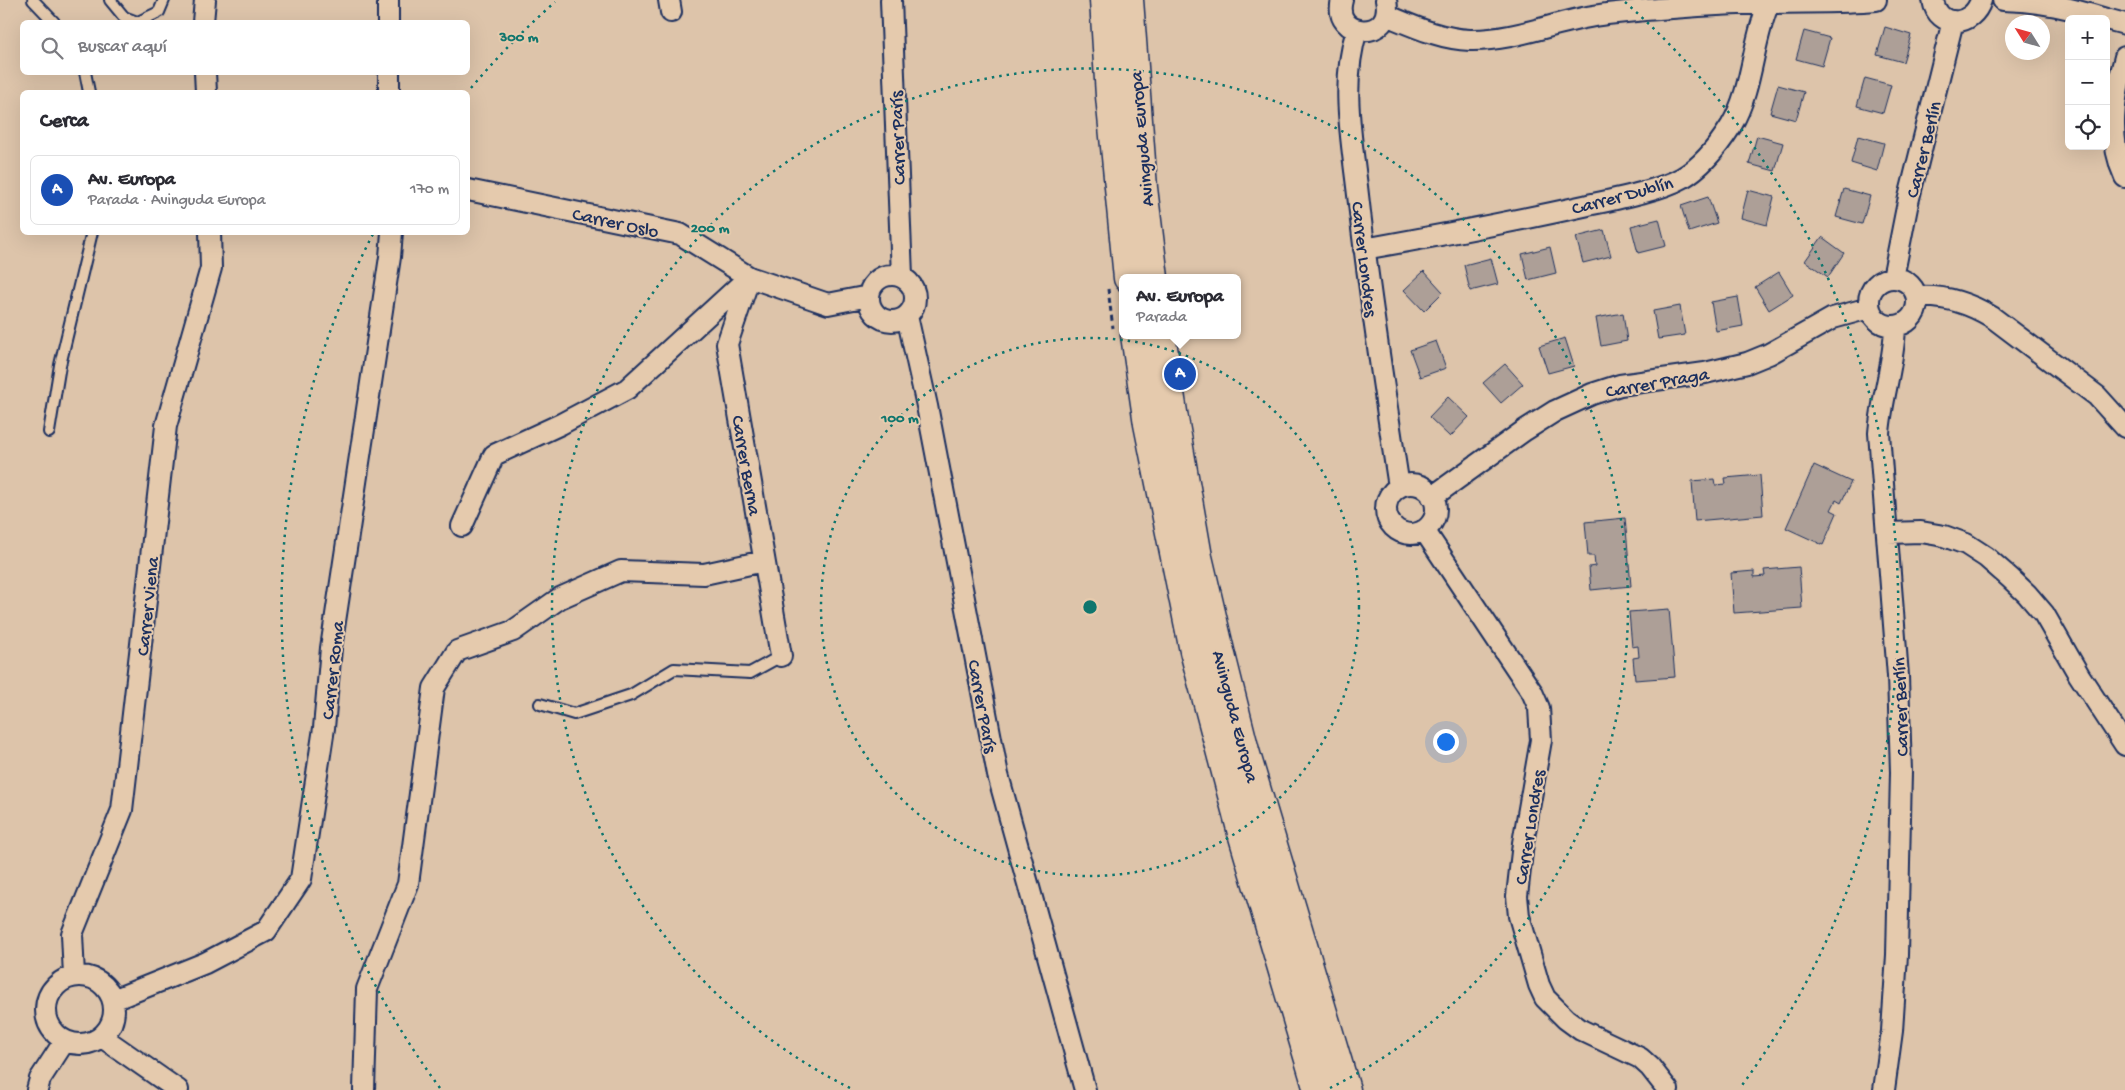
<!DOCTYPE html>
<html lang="es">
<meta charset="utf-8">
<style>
:root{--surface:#fff;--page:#f2f2f3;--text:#2b2b33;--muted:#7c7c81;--line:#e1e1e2;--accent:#2563eb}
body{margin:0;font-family:"Gochi Hand",sans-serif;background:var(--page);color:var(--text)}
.controls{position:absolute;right:15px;top:15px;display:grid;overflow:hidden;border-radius:8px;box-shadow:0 5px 20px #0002}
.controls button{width:45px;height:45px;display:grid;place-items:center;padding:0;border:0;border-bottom:1px solid var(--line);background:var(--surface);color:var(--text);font:25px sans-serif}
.compass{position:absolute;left:2005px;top:15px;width:45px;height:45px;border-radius:50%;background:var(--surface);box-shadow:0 5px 20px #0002;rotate:307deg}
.you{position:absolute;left:1445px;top:741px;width:18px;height:18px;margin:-12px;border:4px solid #fff;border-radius:50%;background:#1a73e8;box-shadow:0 0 0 8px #1a73e833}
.badge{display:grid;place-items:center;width:32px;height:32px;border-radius:50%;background:var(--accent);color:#fff;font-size:16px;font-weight:700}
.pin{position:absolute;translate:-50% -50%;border:2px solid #fff;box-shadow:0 1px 5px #0006}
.popup{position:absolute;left:1119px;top:274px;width:122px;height:65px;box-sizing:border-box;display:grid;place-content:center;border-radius:8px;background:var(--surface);filter:drop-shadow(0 1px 4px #0005);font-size:16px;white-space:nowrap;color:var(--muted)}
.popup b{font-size:19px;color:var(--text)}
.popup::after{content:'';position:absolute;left:50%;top:100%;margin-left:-10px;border:10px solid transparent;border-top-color:var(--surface)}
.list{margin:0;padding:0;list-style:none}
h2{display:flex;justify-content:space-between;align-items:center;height:65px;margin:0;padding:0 20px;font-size:21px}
h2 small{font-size:16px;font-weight:400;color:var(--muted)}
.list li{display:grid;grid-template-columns:32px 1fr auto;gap:15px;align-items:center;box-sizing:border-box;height:70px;margin:0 10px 10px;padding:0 10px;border:1px solid var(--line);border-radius:8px}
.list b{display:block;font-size:19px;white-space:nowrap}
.list p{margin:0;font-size:16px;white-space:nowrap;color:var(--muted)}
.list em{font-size:16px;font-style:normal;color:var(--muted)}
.icon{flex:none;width:28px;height:28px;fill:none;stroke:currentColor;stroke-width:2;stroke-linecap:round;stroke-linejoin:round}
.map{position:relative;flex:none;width:2125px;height:1090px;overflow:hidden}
.search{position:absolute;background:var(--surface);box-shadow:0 5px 20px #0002;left:20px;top:20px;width:450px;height:55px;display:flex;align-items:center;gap:12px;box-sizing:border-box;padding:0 18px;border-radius:8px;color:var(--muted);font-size:19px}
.panel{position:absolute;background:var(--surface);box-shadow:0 5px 20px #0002;left:20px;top:90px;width:450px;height:145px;border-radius:8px}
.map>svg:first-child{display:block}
.building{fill:#ad9f97;stroke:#1b2f5e}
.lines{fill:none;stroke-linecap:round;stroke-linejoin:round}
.service-casing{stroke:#1b2f5e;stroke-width:14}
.minor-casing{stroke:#1b2f5e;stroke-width:24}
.secondary-casing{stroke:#1b2f5e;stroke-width:31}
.path{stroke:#1b2f5e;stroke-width:3;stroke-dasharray:5 4;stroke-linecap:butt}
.service{stroke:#e5caad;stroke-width:10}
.minor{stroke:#e5caad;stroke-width:20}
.secondary{stroke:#e5caad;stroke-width:28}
.ring{fill:none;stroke:#0f766e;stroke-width:2.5;stroke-dasharray:2.5 5}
.labels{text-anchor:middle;stroke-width:4;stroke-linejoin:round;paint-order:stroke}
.street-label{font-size:19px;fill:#1b2f5e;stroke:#e5caad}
.centre{fill:#0f766e;stroke:#e5caad;stroke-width:2.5}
.ring-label{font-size:15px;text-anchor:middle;font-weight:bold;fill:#0f766e;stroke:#e5caad;stroke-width:4;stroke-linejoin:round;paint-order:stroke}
</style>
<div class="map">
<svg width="2125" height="1090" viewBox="0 0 2125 1090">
<rect width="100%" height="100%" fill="#ddc4aa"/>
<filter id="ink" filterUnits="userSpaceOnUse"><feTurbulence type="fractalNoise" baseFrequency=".02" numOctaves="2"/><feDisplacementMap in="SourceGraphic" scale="10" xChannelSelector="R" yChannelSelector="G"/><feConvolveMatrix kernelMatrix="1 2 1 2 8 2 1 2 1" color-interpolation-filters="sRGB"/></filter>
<g filter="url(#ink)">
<path class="building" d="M1885 27 1911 35 1903 62 1877 55Z
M1804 31 1830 38 1822 66 1796 59Z
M1865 78 1891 85 1883 113 1857 106Z
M1778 85 1804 92 1796 120 1770 113Z
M1757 136 1783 143 1775 171 1749 164Z
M1858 136 1884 143 1877 171 1851 163Z
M1844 189 1870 196 1862 224 1836 217Z
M1748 190 1774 197 1767 225 1741 218Z
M1708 197 1717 223 1689 232 1681 206Z
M1659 219 1666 246 1638 253 1631 226Z
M1604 230 1611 256 1583 263 1576 237Z
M1822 237 1844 253 1828 277 1805 261Z
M1550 247 1556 273 1528 280 1522 254Z
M1491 258 1498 284 1470 291 1464 265Z
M1424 271 1443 292 1424 311 1404 290Z
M1779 272 1793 295 1769 310 1755 287Z
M1738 297 1743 326 1716 331 1711 302Z
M1680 306 1685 335 1658 339 1653 311Z
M1623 313 1627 341 1601 346 1596 318Z
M1565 338 1574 366 1548 373 1539 346Z
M1436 341 1446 368 1420 377 1410 350Z
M1505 364 1523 384 1501 403 1483 383Z
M1448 397 1469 417 1450 437 1429 417Z
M1814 465 1851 482 1841 503 1836 500 1831 510 1837 513 1823 545 1786 528Z
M1760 475 1763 515 1695 521 1692 481 1714 479 1715 485 1726 484 1725 478Z
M1625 518 1631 586 1591 590 1589 567 1595 566 1594 556H1588L1585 522Z
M1799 567 1802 608 1734 613 1731 573 1754 571V577L1765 576 1764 570Z
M1669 609 1675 677 1635 680 1633 658 1639 657 1638 646 1632 647 1629 612Z"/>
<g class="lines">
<g class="service-casing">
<path id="service" d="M33 0 54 22
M110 0 124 17 137 22
M138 22 159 12 164 0
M85 72 89 92
M49 432 60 365 92 232
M540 704 574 714 631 695 674 669 750 673 781 656"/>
</g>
<g class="minor-casing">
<path id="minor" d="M669 0 671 12
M891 0 902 276
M1342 0C1331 39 1395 42 1386 0
M1933 0C1938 30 1973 27 1981 0
M2003 0C2041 1 2070 8 2106 19
M1386 15C1413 26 1440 39 1470 40 1516 41 1561 19 1607 14 1661 8 1716 4 1770 3 1806 2 1841 3 1876 0
M2106 19 2125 24
M203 22 205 0
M388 22V0
M1357 30C1340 83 1352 141 1358 195 1369 293 1384 390 1399 487
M2125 57C2114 97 2107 138 2125 177
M205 72 206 92
M389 72V92
M468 190 680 234 749 277 828 304 869 296
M1364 249C1438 236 1511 222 1584 206 1611 200 1659 191 1682 178 1703 166 1719 145 1731 126 1753 89 1752 42 1769 3
M869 298a23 23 0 1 1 46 0a23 23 0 1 1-46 0Z
M1869 302a24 24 0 1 1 48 0a24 24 0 1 1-48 0Z
M1893 278 1908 202 1953 21
M749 279 727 344 781 656
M1917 297C1944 295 1969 303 1992 317L2097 396 2125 427
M907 316 927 406 998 775 1085 1090
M1386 509a25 25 0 1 1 50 0a25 25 0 1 1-50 0Z
M1432 497 1525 430 1555 411 1592 394 1620 385 1705 373 1747 363 1769 354 1833 318 1869 308
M462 526 494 455 561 424 627 389 749 277
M1424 530 1532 692 1539 708 1541 740 1523 843 1517 896 1519 916 1539 985 1545 998 1566 1019 1581 1030 1640 1058 1650 1067 1668 1090
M1888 533 1921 532 1944 536 1966 544 1986 557 2010 578 2027 594 2044 614 2079 675 2125 745
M46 1010a34 34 0 1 1 68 0a34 34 0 1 1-68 0Z
M74 976 72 934 122 810 166 426 211 268 210 232
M113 1000 205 963 266 931 301 879 324 728 331 648 390 257 392 232
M102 1037 178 1090
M37 1090 40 1079 64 1042
M364 1090 367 989 408 884 434 688 457 651 513 631 560 598 621 571 704 574 764 561
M1884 1090 1892 1031 1897 955 1901 772 1898 676 1879 433C1882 397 1894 363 1895 327"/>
</g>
<g class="secondary-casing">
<path id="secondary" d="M1104 0 1110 96 1128 278
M1129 0 1143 188 1154 278
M1135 335 1148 424 1194 651 1242 833 1318 1090
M1161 335 1174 419 1198 557 1220 651 1245 751 1346 1090"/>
</g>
<path class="path" d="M1108 289 1113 328"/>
<use href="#service" class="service"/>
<use href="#minor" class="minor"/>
<use href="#secondary" class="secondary"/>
</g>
</g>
<g class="ring">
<circle cx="1090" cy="607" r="269"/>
<path d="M850 1088A538 538 0 1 1 1330 1088"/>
<path d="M440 1088A808 808 0 0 1 373 234M471 88A808 808 0 0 1 555 2M1625 2A808 808 0 0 1 1740 1088"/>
</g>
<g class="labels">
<g class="street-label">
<text transform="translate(896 138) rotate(-92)" y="7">Carrer París</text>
<text transform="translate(1140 139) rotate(-95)" y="7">Avinguda Europa</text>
<text transform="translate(1922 149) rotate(-76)" y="7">Carrer Berlín</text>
<text transform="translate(1622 194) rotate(-15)" y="7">Carrer Dublín</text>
<text transform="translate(616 221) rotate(12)" y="7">Carrer Oslo</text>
<text transform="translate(1366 259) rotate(83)" y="7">Carrer Londres</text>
<text transform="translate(1657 381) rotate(-10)" y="7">Carrer Praga</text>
<text transform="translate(748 465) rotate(80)" y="7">Carrer Berna</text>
<text transform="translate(146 606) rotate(-84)" y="7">Carrer Viena</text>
<text transform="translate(331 670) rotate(-84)" y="7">Carrer Roma</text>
<text transform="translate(984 706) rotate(79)" y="7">Carrer París</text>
<text transform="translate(1899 707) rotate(-92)" y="7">Carrer Berlín</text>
<text transform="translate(1237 716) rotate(75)" y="7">Avinguda Europa</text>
<text transform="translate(1528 827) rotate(-81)" y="7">Carrer Londres</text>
</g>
</g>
<circle cx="1090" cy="607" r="8" class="centre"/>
<g class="ring-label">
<text x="519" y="41">300 m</text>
<text x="710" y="232">200 m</text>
<text x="900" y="422">100 m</text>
</g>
</svg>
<div class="controls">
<button>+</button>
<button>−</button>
<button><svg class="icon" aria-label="locate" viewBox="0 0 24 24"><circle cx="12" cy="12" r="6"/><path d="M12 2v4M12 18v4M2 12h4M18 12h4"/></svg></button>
</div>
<svg class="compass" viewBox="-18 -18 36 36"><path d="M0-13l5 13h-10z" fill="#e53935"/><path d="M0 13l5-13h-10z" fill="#7c7c81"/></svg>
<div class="you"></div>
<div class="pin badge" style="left:1180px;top:374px;background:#1a4fb4">A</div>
<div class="popup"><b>Av. Europa</b>Parada</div>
<div class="search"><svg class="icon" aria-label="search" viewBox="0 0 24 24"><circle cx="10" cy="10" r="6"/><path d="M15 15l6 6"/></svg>Buscar aquí</div>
<section class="panel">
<h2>Cerca<small></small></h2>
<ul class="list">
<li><span class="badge" style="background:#1a4fb4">A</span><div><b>Av. Europa</b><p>Parada · Avinguda Europa</p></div><em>170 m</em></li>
</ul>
</section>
</div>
